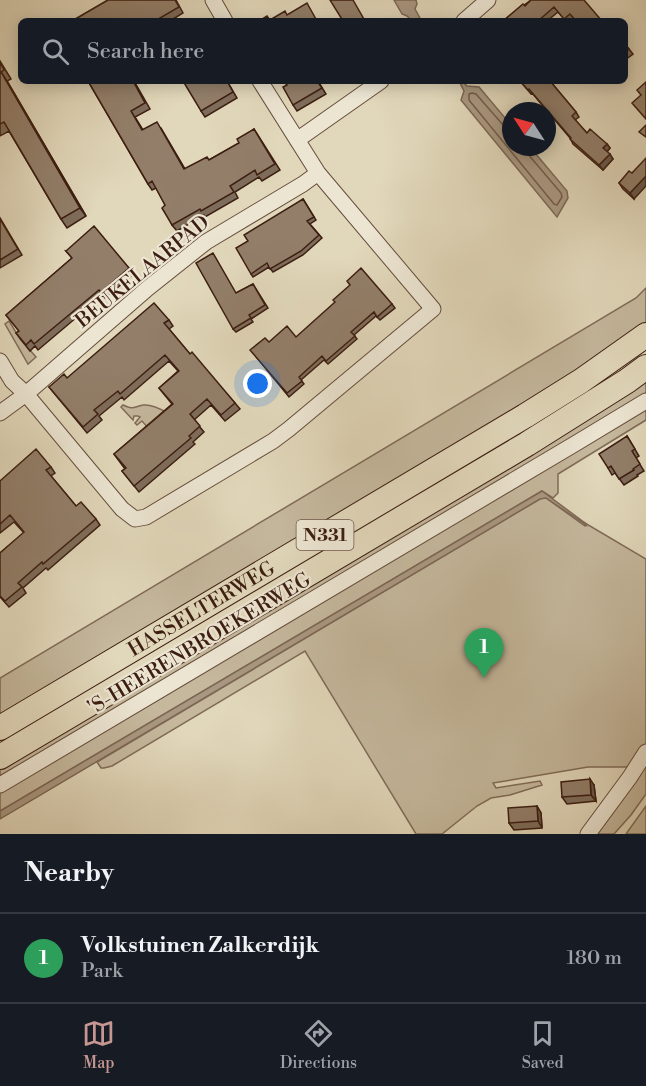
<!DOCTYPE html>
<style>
:root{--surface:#171b24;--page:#20242c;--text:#f1f3f6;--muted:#9ea1a6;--line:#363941;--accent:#c59692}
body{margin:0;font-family:"Libre Bodoni",serif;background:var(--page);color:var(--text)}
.compass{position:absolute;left:502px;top:102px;width:54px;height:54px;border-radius:50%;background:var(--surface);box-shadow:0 3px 15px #0003;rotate:306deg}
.you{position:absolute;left:258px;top:384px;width:21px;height:21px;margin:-15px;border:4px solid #fff;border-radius:50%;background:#1a73e8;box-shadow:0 0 0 9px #1a73e833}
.badge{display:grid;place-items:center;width:39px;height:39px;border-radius:50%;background:var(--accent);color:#fff;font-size:20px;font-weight:700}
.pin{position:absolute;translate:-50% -50px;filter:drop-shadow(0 2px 3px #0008)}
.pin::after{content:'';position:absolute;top:32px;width:21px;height:18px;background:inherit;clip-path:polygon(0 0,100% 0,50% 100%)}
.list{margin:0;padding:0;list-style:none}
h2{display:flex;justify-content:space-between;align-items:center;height:78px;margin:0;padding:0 24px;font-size:26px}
h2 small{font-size:20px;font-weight:400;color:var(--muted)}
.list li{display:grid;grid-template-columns:39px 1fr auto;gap:18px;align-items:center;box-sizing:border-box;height:90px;padding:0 24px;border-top:2px solid var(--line)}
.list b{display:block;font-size:22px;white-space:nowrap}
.list p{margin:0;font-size:20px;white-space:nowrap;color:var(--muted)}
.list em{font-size:20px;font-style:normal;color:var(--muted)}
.icon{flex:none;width:33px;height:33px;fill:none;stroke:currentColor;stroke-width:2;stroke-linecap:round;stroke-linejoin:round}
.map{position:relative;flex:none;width:646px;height:834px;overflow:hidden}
.search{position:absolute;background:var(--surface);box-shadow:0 3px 15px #0003;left:18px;right:18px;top:18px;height:66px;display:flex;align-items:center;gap:15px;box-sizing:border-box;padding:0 21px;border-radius:9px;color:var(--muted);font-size:22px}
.sheet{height:168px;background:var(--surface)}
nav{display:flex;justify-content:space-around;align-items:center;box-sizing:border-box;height:84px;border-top:2px solid var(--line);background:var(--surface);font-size:16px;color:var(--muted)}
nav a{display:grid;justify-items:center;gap:3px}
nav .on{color:var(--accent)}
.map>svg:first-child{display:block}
.green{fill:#c5b89d;stroke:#806b58;stroke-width:1.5}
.water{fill:#a99881;stroke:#7d6755;stroke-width:1.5}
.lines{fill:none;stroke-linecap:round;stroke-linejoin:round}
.shore{stroke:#725b4a;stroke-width:1.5}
.street-casing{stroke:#654c3c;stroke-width:17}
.primary-casing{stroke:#3c1e12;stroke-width:26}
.street{stroke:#ece5d2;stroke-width:15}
.primary{stroke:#e1d7ba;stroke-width:24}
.wall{fill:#7e6c5a;stroke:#3c1e12;stroke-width:1.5}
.shaded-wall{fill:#66584a;stroke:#3c1e12;stroke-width:1.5}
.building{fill:#927e69;stroke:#3c1e12;stroke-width:1.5}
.labels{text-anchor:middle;stroke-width:4.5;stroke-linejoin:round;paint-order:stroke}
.shield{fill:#ece5d2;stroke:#715a4c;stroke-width:1.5}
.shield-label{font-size:18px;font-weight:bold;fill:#3c1e12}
.street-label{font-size:20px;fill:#3c1e12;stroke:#ece5d2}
</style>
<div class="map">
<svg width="646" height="834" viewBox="0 0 646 834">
<rect width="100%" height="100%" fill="#e1d7ba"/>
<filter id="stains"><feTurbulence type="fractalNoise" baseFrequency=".00333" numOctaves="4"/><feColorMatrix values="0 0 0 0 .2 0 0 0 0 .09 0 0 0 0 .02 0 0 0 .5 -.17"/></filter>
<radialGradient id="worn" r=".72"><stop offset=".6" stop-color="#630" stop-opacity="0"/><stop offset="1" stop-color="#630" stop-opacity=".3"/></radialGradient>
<path class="green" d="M646 288V326L581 373 0 719V678L636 298Z
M9 321 20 339 36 357 28 364 5 324Z
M646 376V395L0 778V764Z
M123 405C134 410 133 407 143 405 151 404 161 409 168 413L149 429 142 421 137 425 135 423 140 417 138 416H134L133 420 121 407Z
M646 407V420L558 474V493L553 498 542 491 0 811V791Z
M543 497 546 498 585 526 586 525 585 523 646 559V746L629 767H588L493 783 496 788 540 781 542 785 510 795 491 798 477 806 442 834H416L305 651 112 766 104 768H101L97 762Z
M646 760V794L631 815 614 834H594Z
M646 806V834H626Z"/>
<path class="water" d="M394 0H416L417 4 415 9 420 18 419 21H412L407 16 402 14Z
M459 81H462L467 86 479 87 511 125V147H530L567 191 568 198 557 217 461 100 464 91Z
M542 491 585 523 586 525 546 498 540 499 0 819V811Z"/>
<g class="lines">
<path class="shore" d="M511 128 504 126 476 94 472 93 469 94V100L554 204 557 205 562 197 561 193 527 153 526 147"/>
<g class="street-casing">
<path id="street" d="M213 0 225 21
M464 21 488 0
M297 140 381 81
M0 361 12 381 26 394 122 509 135 519 146 517 273 441 289 429 433 309 318 173 260 81
M0 413 26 394 148 288 206 242 303 184 318 173
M0 785 573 445 646 401
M588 834 630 777 646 752"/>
</g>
<g class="primary-casing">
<g id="primary">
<path id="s1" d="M0 728 525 416 581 381 646 335"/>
<path d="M0 757 527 444 627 381 646 367"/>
</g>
</g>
<use href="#street" class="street"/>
<use href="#primary" class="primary"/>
</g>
<path class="wall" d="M108 0H176L183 13 170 21H72Z
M531 0 602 21H575L573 19 570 21H566L558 12 547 21H503Z
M625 44 633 54 625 60Z
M0 61 11 79 7 81 86 216 67 228 61 219 9 131 0 136Z
M88 81H134L150 109 135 117 143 130 161 128 185 169 209 160 239 143 254 129 280 170 262 181 259 177 235 192 238 198 205 217 204 215 177 231 172 225 165 205 156 188 152 190 148 184Z
M227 81 237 98 205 117 201 111Z
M284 81H318L326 94 297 111 293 105 287 85Z
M520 81H550L576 112 579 117 575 120 587 133 607 144 610 148 607 152 613 159 603 170 573 144 570 138 532 93 531 94Z
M632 173 634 199 623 189 619 183Z
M303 199 316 220 310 224 322 238 303 255 273 272 269 267 253 277 251 274 248 241Z
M0 218 22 255 0 268Z
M66 251 129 268 134 274 105 298 103 295 38 350 35 346 30 351 16 333 19 331 6 315 72 258Z
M253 284 268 308 251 319 253 322 236 332 233 329 236 293Z
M392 304 395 308 380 320 376 316 354 335 357 339 328 364 324 360 301 380 304 384 289 397 253 353 269 342 296 337Z
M169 320 173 326 169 329 190 354 235 403 240 409 225 421 211 405 194 420 204 432 193 442 195 444 139 492 122 471 125 469 114 454 172 404 159 388 178 371 169 361 124 400 122 397 99 416 102 420 87 433 49 387 67 378Z
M627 436 639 456 636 458 644 471 637 475 638 476 624 485 615 473 612 475 608 468Z
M51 467 55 473 51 476 76 506 96 519 100 525 48 570 46 568 23 588 26 593 9 607 0 597V553L24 533 14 522 0 533V481Z
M594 785 596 801 567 804 562 797Z
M537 806 541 813 542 828 514 830 509 823Z"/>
<path class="shaded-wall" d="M1 72 7 81 86 216 80 208Z
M607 144 610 148 606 153 603 148Z
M610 154 613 159 603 170 599 165Z
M646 176V186L634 199 630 193Z
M590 779 594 785 596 801 591 795Z
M537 806 541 813 542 828 538 821Z"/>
<path class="building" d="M108 0H175L179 7 155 21H72Z
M330 0H353L365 21H343Z
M531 0H584L602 21H576L570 14 564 19 554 7 538 21 535 20 503 21 523 4 525 6Z
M307 3 317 21H259L267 16 270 20 285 11 287 15Z
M625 44 629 49 625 53Z
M0 62 4 70 1 72 80 208 61 219 4 122 0 124Z
M88 81H133L145 103 131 111 142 130 157 122 184 169 207 157 209 160 239 143 237 139 254 129 275 164 257 175 255 170 230 186 234 192 201 211 200 209 172 225 162 208 165 205 152 181 148 184Z
M183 81H227L233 92 201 111Z
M284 81H317L322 88 293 105 283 87 287 85Z
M520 81H550L576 112 572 116 587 133 590 129 607 144 603 148 610 154 599 165 570 139 571 138 529 89 528 90Z
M646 82V119L632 103 641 95 637 90Z
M646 125V137L639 132Z
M646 158V176L630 193 619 183 629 171 632 173Z
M303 199 314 217 307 221 319 235 301 251 270 269 267 263 251 274 236 248 248 241 244 235Z
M0 219 18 249 0 260Z
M94 226 129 268 101 292 99 290 34 344 31 340 26 345 16 333 19 331 6 315 72 258 66 251Z
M213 253 236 293 253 284 265 305 249 315 251 318 233 329 196 263Z
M361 268 392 304 377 317 374 312 351 332 355 336 326 361 322 356 299 377 302 381 287 393 250 350 265 338 269 342 287 326 296 337 335 302 333 300 350 285 347 281Z
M154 303 169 320 164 323 190 354 192 352 235 403 221 415 207 399 190 414 200 426 189 436 191 438 134 486 122 471 126 468 114 454 173 404 159 388 179 371 165 355 120 394 118 391 94 410 98 414 83 427 49 387 64 374 67 378Z
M627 436 635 449 632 451 640 464 633 469 634 470 619 479 611 466 608 468 599 454Z
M36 449 51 467 46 470 76 506 81 502 96 519 43 564 42 562 18 583 22 587 5 601 0 596V553L24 532 10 515 0 524V481Z
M590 779 591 795 562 797 561 782Z
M537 806 538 821 509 823 508 808Z"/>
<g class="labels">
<rect class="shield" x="296.5" y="520" width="57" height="30" rx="4.5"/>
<g class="shield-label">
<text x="325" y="541">N331</text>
</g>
<g class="street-label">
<text transform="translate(142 271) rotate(-39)" y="7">BEUKELAARPAD</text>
<text dy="7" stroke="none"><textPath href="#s1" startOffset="234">HASSELTERWEG</textPath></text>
<text transform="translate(199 643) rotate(-31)" y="7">'S-HEERENBROEKERWEG</text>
</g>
</g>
<rect width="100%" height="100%" filter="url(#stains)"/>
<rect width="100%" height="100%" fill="url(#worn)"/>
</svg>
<svg class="compass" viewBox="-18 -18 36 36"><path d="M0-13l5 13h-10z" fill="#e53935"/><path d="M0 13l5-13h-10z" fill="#9ea1a6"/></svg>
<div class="you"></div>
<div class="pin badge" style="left:484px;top:678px;background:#2e9e5b">1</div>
<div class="search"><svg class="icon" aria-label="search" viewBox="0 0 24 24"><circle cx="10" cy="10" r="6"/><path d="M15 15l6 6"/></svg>Search here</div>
</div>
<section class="sheet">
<h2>Nearby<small></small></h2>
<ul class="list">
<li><span class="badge" style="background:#2e9e5b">1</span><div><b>Volkstuinen Zalkerdijk</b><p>Park</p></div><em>180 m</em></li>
</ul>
</section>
<nav>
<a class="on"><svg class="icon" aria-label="map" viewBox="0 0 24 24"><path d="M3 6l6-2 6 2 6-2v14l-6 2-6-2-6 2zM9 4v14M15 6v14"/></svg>Map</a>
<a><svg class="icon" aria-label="directions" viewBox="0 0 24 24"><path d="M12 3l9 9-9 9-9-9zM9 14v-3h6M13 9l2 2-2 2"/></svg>Directions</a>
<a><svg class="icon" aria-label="saved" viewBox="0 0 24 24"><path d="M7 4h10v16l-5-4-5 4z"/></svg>Saved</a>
</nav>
